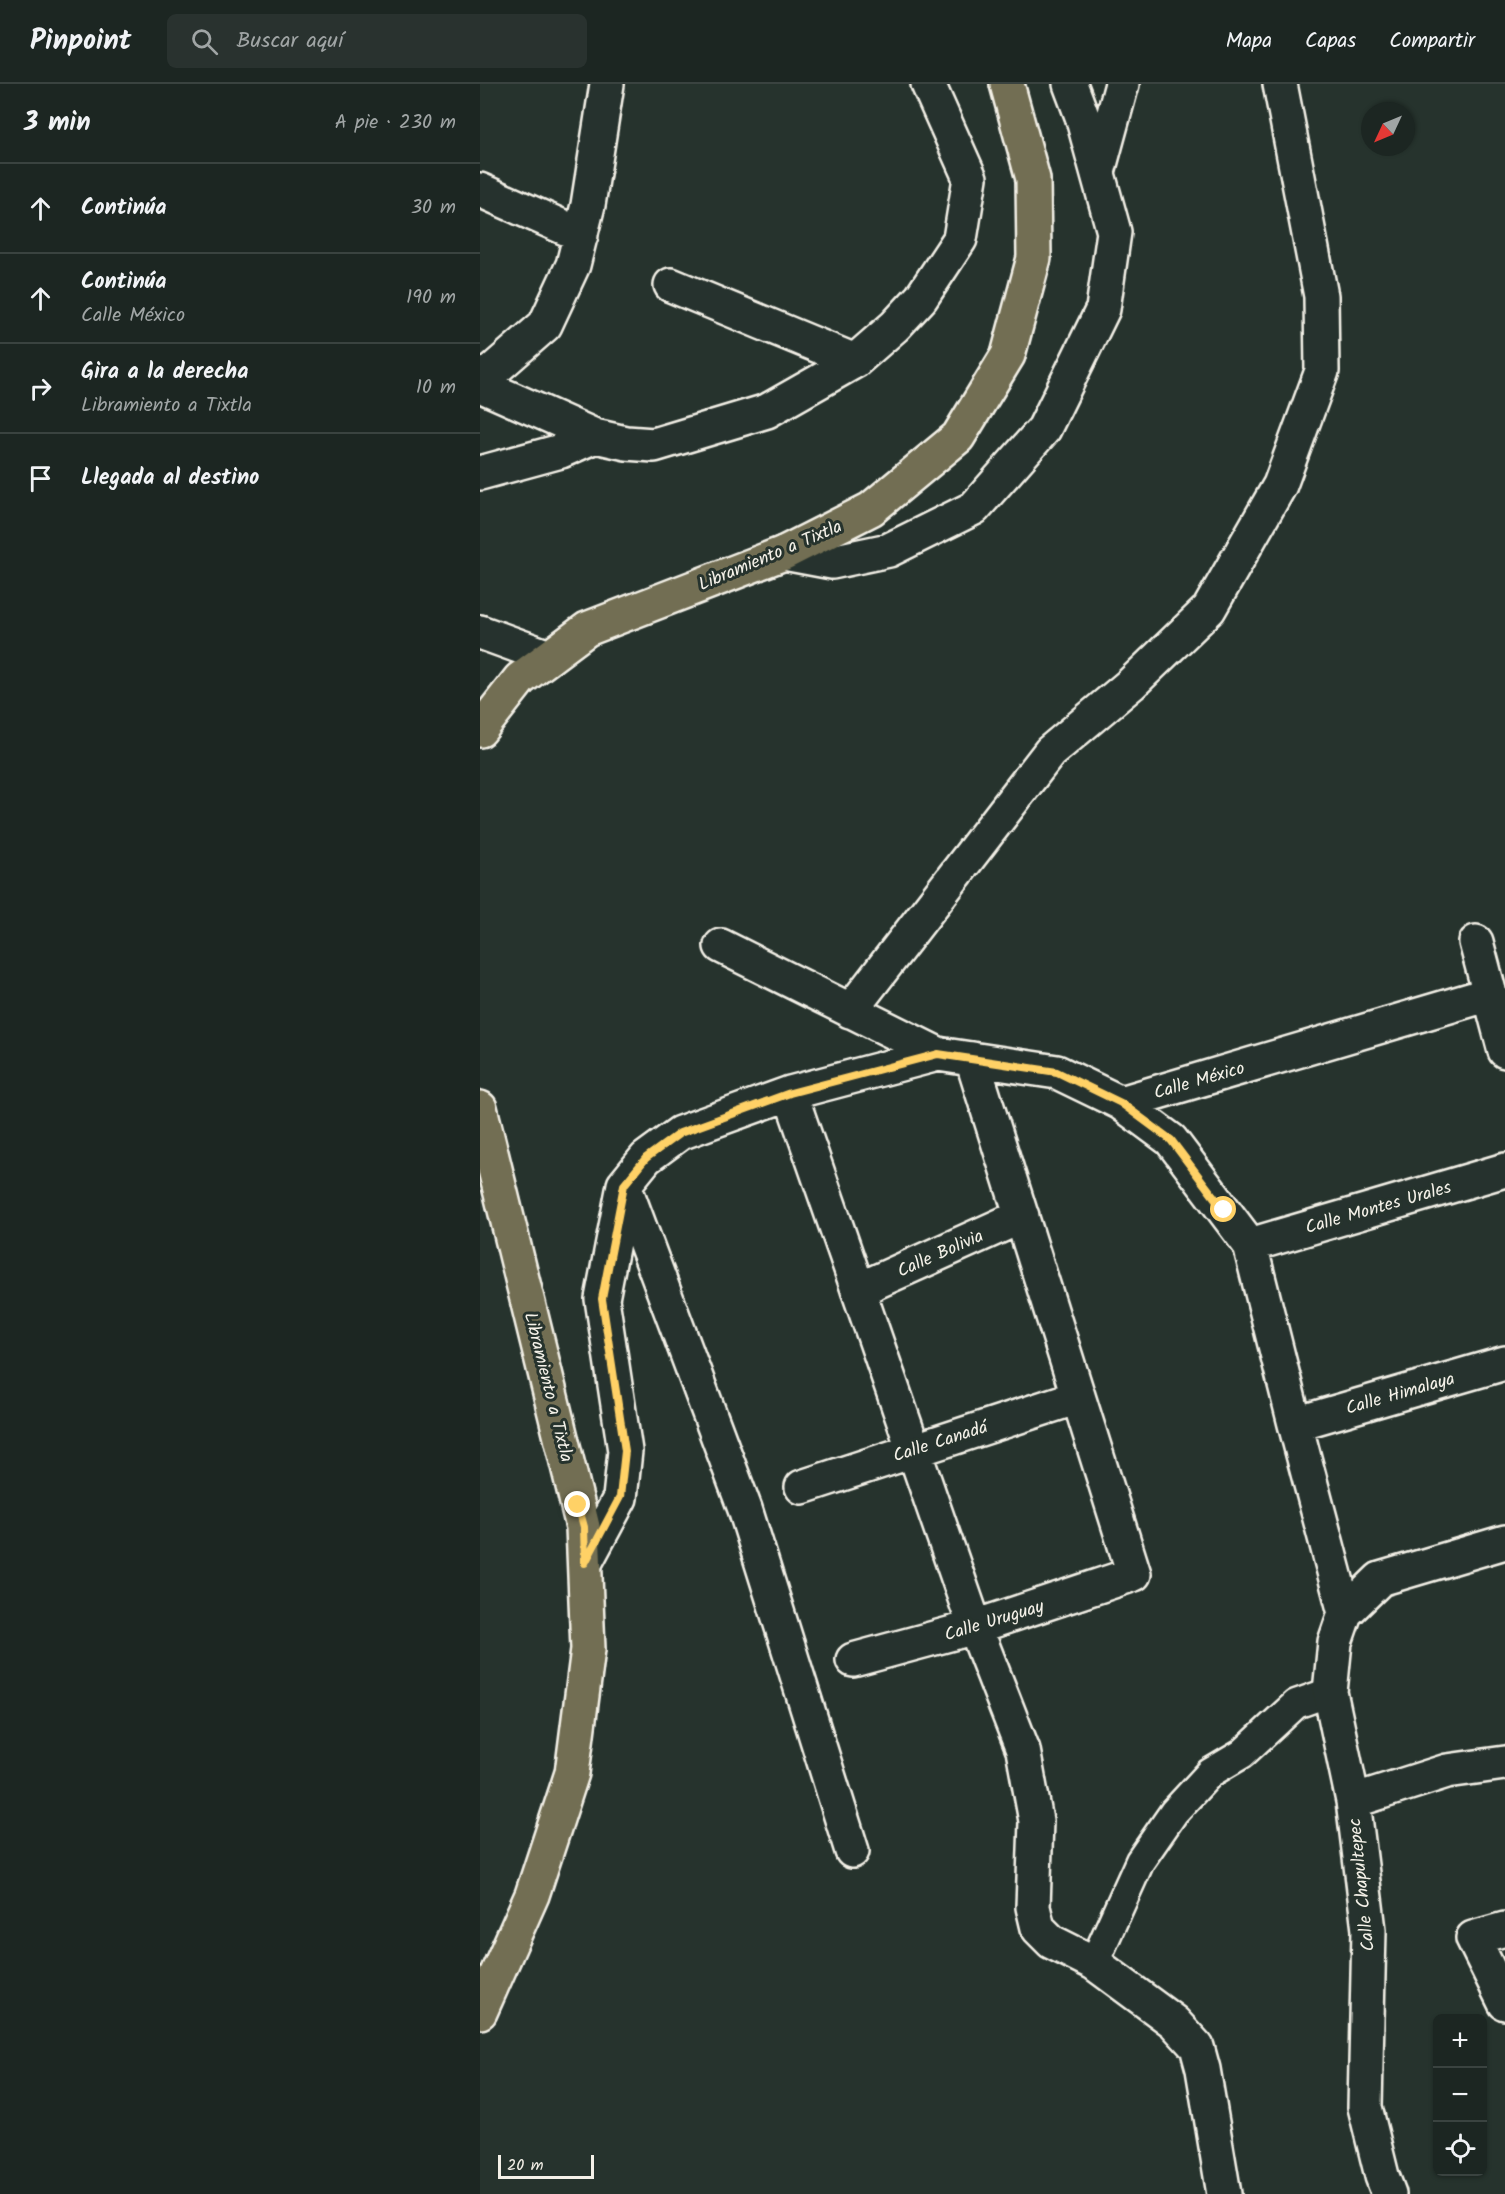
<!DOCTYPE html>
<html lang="es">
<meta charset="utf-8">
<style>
:root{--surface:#1c2622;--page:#29322f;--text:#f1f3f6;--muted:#a0a5a5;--line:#3a4340}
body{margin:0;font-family:Kalam,sans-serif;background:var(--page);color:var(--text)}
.controls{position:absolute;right:18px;bottom:18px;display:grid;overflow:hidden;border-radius:9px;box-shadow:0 2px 4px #0004}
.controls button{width:54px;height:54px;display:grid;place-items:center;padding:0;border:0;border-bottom:2px solid var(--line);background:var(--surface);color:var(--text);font:30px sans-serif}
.compass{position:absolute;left:881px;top:18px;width:54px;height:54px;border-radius:50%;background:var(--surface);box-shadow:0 2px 4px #0004;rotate:226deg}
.scale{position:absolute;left:18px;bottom:15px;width:96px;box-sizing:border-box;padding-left:6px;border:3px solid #f4f1e8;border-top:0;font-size:16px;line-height:21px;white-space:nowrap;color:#f4f1e8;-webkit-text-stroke:4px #26332d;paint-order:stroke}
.stop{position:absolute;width:18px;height:18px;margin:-14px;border:4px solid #ffd166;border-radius:50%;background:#fff}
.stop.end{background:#ffd166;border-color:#fff;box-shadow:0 2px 6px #0008}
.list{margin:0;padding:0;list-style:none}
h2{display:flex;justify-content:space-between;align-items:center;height:78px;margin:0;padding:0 24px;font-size:26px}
h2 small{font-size:20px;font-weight:400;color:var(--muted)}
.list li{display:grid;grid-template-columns:39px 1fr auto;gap:18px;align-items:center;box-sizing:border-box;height:90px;padding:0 24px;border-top:2px solid var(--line)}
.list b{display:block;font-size:22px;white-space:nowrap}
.list p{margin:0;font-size:20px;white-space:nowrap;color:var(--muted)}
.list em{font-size:20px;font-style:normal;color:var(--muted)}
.icon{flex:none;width:33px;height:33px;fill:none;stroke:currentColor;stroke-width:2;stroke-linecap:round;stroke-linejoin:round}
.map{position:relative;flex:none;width:1025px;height:2110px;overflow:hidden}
header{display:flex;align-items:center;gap:36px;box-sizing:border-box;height:84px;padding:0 30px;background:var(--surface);border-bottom:2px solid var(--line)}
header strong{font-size:28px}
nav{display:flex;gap:33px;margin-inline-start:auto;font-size:21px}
.search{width:420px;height:54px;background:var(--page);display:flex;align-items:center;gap:15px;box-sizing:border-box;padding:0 21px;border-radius:9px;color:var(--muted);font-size:22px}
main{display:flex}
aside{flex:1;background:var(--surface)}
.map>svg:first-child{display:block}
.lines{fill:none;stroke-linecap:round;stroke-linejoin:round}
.pedestrian-casing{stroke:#f4f1e8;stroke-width:33}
.minor-casing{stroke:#f4f1e8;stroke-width:38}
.primary-casing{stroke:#f4f1e8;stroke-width:38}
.pedestrian{stroke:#26332d;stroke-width:28}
.minor{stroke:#26332d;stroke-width:33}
.primary{stroke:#726e52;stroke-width:33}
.route{stroke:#ffd166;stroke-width:8}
.labels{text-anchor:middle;stroke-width:6;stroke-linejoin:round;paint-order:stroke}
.street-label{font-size:18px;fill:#f4f1e8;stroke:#26332d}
</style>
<header>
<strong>Pinpoint</strong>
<div class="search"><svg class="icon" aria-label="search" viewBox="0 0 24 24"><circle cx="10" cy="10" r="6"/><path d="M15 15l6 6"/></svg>Buscar aquí</div>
<nav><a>Mapa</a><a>Capas</a><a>Compartir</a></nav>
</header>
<main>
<aside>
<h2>3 min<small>A pie · 230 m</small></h2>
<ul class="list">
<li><svg class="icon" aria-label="ahead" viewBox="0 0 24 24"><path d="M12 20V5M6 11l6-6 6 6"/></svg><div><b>Continúa</b></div><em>30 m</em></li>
<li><svg class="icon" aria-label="ahead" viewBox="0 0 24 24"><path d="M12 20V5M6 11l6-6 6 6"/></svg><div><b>Continúa</b><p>Calle México</p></div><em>190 m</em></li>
<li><svg class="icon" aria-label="right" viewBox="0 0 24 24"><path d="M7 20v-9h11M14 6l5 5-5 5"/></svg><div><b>Gira a la derecha</b><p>Libramiento a Tixtla</p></div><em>10 m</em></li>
<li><svg class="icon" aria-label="arrive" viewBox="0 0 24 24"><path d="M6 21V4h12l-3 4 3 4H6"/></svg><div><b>Llegada al destino</b></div></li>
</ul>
</aside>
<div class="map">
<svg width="1025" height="2110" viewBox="0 0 1025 2110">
<rect width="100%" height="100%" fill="#26332d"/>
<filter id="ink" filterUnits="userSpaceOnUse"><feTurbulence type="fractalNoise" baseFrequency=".0167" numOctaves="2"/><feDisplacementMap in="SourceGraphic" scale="12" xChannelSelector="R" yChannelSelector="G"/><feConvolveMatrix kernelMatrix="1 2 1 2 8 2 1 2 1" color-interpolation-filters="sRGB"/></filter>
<g filter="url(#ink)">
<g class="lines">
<g class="pedestrian-casing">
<path id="pedestrian" d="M614 1879 660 1777 694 1728 730 1689 762 1670 816 1620 850 1608"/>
</g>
<g class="minor-casing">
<path id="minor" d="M618 88 642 0
M0 106 101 151
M191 201 375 277
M0 293 9 290 65 241 93 181 108 121 127 0
M0 301 115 352 146 359 174 361 287 327 375 277 415 242 441 214 480 155 490 94 448 0
M0 389 81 367 115 352
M304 469 352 478 409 466 494 424 564 345 623 225 634 148 602 32 590 0
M0 548 69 573
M996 858 1025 967
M241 862 458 970
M370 927 570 668 651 600 729 525 800 401 842 287 841 212 800 0
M310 1009 495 1543 543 1666 556 1737 553 1823 558 1844 572 1858 614 1879 694 1938 717 1963 723 1985 744 2110
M641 1019 1010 910
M144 1101 265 1425 372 1767
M770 1161 1025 1086
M378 1206 542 1132
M815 1340 1025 1279
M322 1403 598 1313
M105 1479 140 1414 145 1367 122 1215 144 1101 166 1074 200 1049 310 1009 458 970 577 988 641 1019 691 1056 770 1161 815 1340 865 1529
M373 1576 495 1543 654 1490 492 975
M873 1717 967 1687 1025 1679
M1025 1845 993 1854 1025 1919
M909 2110 902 2092 885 2023 889 1846 873 1717 850 1608 855 1558 865 1529 900 1495 1025 1458"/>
</g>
<g class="primary-casing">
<path id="primary" d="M0 646 40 595 107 545 304 469 391 425 478 353 528 271 554 174 553 95 527 0
M0 1024 103 1443 108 1565 92 1689 52 1811 0 1928"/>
</g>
<use href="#pedestrian" class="pedestrian"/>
<use href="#minor" class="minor"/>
<use href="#primary" class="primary"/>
</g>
</g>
<g class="lines" filter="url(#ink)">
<path class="route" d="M98 1421 104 1443 105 1479 140 1413 145 1367 122 1215 144 1101 166 1074 200 1049 310 1009 458 970 577 988 641 1019 691 1056 744 1126"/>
</g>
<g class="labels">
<g class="street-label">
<text transform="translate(290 471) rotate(-23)" y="6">Libramiento a Tixtla</text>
<text transform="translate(719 996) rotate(-16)" y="6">Calle México</text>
<text transform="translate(898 1123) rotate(-16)" y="6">Calle Montes Urales</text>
<text transform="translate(460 1169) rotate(-24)" y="6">Calle Bolivia</text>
<text transform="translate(69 1303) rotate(76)" y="6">Libramiento a Tixtla</text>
<text transform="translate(920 1309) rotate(-16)" y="6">Calle Himalaya</text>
<text transform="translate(460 1357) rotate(-18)" y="6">Calle Canadá</text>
<text transform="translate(514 1536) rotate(-17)" y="6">Calle Uruguay</text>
<text transform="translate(881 1801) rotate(-96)" y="6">Calle Chapultepec</text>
</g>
</g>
</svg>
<div class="controls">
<button>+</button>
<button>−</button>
<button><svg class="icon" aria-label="locate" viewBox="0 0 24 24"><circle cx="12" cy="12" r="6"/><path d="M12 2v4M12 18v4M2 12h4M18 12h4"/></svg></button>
</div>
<svg class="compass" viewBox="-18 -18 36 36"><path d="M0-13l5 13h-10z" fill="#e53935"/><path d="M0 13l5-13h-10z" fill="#a0a5a5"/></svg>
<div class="scale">20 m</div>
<div class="stop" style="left:744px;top:1126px"></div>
<div class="stop end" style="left:98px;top:1421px"></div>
</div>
</main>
